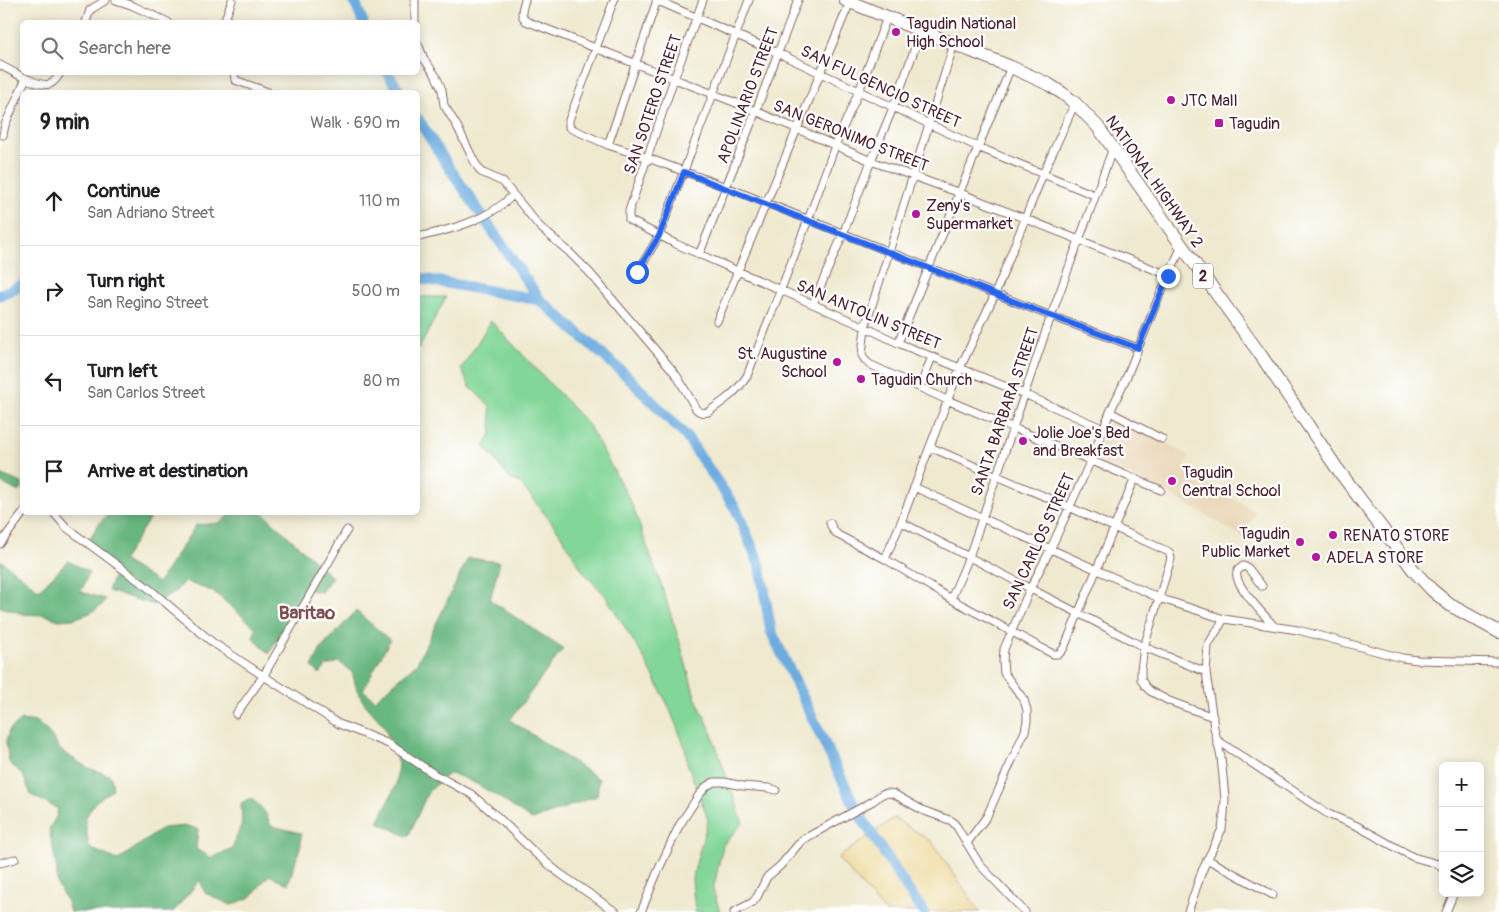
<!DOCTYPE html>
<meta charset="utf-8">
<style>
:root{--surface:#fff;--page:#f2f2f2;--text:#202124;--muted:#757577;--line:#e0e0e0}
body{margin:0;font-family:Pangolin,sans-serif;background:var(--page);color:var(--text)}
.controls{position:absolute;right:15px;bottom:15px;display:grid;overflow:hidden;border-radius:8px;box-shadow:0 2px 12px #0003}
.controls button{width:45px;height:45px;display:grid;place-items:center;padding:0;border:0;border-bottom:1px solid var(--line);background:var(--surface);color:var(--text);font:25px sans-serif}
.stop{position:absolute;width:15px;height:15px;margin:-11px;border:4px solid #2563eb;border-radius:50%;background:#fff}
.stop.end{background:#2563eb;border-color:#fff;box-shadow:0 1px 5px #0008}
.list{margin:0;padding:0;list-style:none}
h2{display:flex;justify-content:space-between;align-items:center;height:65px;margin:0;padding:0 20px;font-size:21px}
h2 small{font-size:16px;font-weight:400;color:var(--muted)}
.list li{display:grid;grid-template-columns:32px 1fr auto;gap:15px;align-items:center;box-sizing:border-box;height:90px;padding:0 20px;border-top:1px solid var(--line)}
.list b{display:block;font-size:19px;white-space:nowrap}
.list p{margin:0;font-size:16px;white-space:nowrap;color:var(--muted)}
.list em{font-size:16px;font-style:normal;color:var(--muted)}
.icon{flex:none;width:28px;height:28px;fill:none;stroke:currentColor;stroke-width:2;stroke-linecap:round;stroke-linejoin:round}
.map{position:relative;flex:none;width:1499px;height:912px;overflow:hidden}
.search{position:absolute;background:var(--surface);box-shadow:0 2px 12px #0003;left:20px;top:20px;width:400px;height:55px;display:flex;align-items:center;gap:12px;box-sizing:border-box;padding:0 18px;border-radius:8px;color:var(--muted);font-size:19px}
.panel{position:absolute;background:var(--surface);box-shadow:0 2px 12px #0003;left:20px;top:90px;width:400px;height:425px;border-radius:8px}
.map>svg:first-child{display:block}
.built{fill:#ead8ba}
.green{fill:#82d698;stroke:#667a62}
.forest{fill:#69b780;stroke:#5a6b56}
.sand{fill:#eeda9e;stroke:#9c7c64}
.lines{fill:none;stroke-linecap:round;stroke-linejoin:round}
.river{stroke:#6cacdf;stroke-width:11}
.street-casing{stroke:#846664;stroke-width:9}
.highway-casing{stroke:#846664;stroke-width:14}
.street{stroke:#fff;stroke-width:7}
.highway{stroke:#fff;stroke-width:12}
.route{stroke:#2563eb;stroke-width:6}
.poi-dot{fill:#b5179e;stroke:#fff;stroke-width:2}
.labels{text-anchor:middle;stroke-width:4.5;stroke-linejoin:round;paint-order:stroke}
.shield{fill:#fff;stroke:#80626b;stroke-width:1}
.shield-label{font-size:15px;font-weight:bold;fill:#4a1f2b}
.poi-label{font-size:16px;fill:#4a1f2b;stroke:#fff;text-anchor:start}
.street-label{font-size:16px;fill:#4a1f2b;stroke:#fff}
.quarter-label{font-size:19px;font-weight:bold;fill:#7f4f4f;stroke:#fff}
</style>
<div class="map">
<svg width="1499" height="912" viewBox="0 0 1499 912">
<rect width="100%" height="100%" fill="#fff"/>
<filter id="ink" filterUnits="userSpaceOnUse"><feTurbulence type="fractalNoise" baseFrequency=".02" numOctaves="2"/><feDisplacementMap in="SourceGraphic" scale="10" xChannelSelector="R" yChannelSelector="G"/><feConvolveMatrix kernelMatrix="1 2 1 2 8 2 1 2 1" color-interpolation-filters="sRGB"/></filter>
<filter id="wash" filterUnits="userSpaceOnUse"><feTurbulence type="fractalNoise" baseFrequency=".0096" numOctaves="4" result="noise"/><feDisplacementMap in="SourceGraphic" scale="20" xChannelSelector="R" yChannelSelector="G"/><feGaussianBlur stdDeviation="1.12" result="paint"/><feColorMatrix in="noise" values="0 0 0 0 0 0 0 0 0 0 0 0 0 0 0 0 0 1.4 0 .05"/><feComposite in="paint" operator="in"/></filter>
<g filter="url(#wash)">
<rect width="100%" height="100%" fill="#efe9cf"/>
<path class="built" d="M1112 416 1133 425 1189 456 1183 469 1256 512 1243 537 1166 492 1094 458Z"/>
<path class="green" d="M418 297H446L419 349H418Z
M491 321 588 424 631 502 663 590 680 643 695 697 709 726 743 823 723 845 713 890 720 912H695L692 879 708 820 687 762 685 747 668 705 644 658 605 595 584 573 559 532 520 483 510 479 484 446 492 433 490 406 470 387 461 369Z"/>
<path class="forest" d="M0 472 2 475 22 483V489L19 492 0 482Z
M109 513H153L123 560 158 583 196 525 220 523 232 513H263L332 577 321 592 305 589 269 654 253 638 256 628 214 592 184 581 176 591 155 605 108 591 114 575 113 564 86 546 97 526Z
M468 558 500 562 490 600 563 649 510 720 599 779 597 796 532 820C513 808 469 774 448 774L428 792 408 837 378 822 396 785 398 763 384 726 364 703 357 690 352 672 339 662 326 666 320 674 312 667 321 649 356 611 390 640 363 690 375 700 417 663Z
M0 560 39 590 68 561 89 572 81 592 105 599 102 605 90 613 73 619 59 620 45 615 23 614 0 607Z
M21 720 37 722 50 734 61 751 88 768 111 776 113 789 94 803 85 819 89 848 118 860 163 828 187 826 198 829 196 849 212 858 232 848 242 823 241 803 251 799C262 806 267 814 271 826L301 833V845L288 884 269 875 251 897 231 905 205 893 200 880 173 912H70L67 902 57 884V870L49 829 56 817 58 809 31 795 23 775 9 762 6 742 9 730Z"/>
<path class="sand" d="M894 818 931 841 980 912H885L838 858Z"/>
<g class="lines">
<path class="river" d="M354 0 363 22
M387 72 400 92
M418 119 446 163 540 300 627 376 686 436 736 509 760 566 771 631 856 809 912 896 924 912
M418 278 540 300
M0 295 22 285"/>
</g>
</g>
<g filter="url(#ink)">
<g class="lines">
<g class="street-casing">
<path id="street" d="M116 0 131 5 168 22
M525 0C523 7 519 15 526 21L744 106 871 161 960 193 1168 275
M614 0 569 120V127L570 128 608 145 648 158 726 187 1051 316 1138 348
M656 0 778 53 978 147 1094 195
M703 0 674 79 629 211V220L676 244 865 327 898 343 1024 394 1104 429
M86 22 90 10 106 0
M224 22 232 0
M415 22V0
M418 44 424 59 436 76 442 90 444 105 457 126 474 161 481 172 503 182 540 227 568 251 590 273 669 366 677 376 696 409C700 413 703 413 708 412 724 401 737 392 747 376L808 220 835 146 859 91 887 17
M954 44 889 252 865 327 862 355 865 360 869 364 947 400 1161 490
M0 65C10 70 39 88 50 84 55 82 58 77 61 72
M234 72 235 80 268 92
M3 135 5 125 26 78
M608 145 657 0
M418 237C450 230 489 220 513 195
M699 255 756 111 798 0
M637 273 659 236 749 0
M813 304 843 234 871 161 897 98 921 31
M717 321 850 2
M898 343 1011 67
M920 387 932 357
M1110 412 1162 439
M930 447 1069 507 1169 552 1171 558 1170 562 1144 647 1141 670V679L1145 686 1150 691 1169 701 1213 717
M914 487 1159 598 1224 619 1298 630 1402 658 1418 660 1499 662
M53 512 67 528 147 587 212 642 259 673 339 724 389 744 434 774 471 794 501 820 534 852 559 873 616 912
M901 522 1144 647 1206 672
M830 523 833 530 838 535 885 559 951 599 1053 654H1059L1064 648 1078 614 1135 478
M0 544 24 512
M885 559 901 522 960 368 995 294 1043 174 1075 103
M1262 586 1248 568 1243 566 1238 570C1237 573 1236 573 1237 577 1239 589 1264 615 1273 625
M951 599 969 557 1051 316 1113 148
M236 714 264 675 347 530
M1217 740 1328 814 1357 826 1413 857 1438 864 1443 869
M967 843 987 816 1025 731 1027 721V710L1024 700 1004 673 1003 661 1004 649 1030 589 1051 548 1091 460 1110 412 1127 376 1158 299 1182 246
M1207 859 1273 895
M0 863 15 859
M641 912 657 873 679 826 699 795 707 786 714 782H724L743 786 768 788 776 790
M734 912 753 902 757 897 767 877 780 866 802 840 873 801 882 794 888 793 894 794 922 810 952 821 957 827 980 865 1025 912
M1188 912 1202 871 1222 829 1224 814 1225 799 1223 777 1221 757 1214 728 1206 672 1208 645 1224 619
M1446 912 1454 893"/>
</g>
<g class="highway-casing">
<path id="highway" d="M845 0 1011 67 1048 84 1062 93 1075 103 1098 127 1182 246 1260 354 1336 467 1415 572 1432 590 1450 605 1499 632"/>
</g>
<use href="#street" class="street"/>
<use href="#highway" class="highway"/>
</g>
</g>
<g class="lines" filter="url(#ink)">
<path class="route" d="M637 272 659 236 684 172 1051 316 1138 348 1168 276"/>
</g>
<g class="poi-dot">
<circle cx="896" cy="32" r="5"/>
<circle cx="1171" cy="100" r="5"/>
<rect x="1214" y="118" width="10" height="10" rx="2.5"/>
<circle cx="916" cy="214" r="5"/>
<circle cx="837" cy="362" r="5"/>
<circle cx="861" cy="379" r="5"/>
<circle cx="1023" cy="441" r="5"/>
<circle cx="1172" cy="481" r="5"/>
<circle cx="1333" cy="535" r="5"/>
<circle cx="1300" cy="542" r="5"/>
<circle cx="1316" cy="557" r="5"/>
</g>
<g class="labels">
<rect class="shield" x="1193" y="263.5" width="20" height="25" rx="4"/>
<g class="shield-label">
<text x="1203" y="281">2</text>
</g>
<g class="poi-label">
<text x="906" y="29">Tagudin National<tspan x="906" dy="18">High School</tspan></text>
<text x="1181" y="106">JTC Mall</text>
<text x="1229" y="129">Tagudin</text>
<text x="926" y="211">Zeny's<tspan x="926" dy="18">Supermarket</tspan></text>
<text x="827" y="359" text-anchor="end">St. Augustine<tspan x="827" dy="18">School</tspan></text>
<text x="871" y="385">Tagudin Church</text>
<text x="1033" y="438">Jolie Joe's Bed<tspan x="1033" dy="18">and Breakfast</tspan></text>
<text x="1182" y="478">Tagudin<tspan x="1182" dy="18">Central School</tspan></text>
<text x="1290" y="539" text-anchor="end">Tagudin<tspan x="1290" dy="18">Public Market</tspan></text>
<text x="1343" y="541">RENATO STORE</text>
<text x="1326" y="563">ADELA STORE</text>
</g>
<g class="street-label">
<text transform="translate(881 86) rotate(25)" y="6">SAN FULGENCIO STREET</text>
<text transform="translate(747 95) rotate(-69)" y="6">APOLINARIO STREET</text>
<text transform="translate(652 104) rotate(-71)" y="6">SAN SOTERO STREET</text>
<text transform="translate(851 135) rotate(22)" y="6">SAN GERONIMO STREET</text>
<text transform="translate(1155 181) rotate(55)" y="6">NATIONAL HIGHWAY 2</text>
<text transform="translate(869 314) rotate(23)" y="6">SAN ANTOLIN STREET</text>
<text transform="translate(1004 411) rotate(-71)" y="6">SANTA BARBARA STREET</text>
<text transform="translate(1038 541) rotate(-65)" y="6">SAN CARLOS STREET</text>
</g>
<g class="quarter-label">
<text x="307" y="619">Baritao</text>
</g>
</g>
</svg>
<div class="controls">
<button>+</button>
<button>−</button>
<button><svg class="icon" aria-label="layers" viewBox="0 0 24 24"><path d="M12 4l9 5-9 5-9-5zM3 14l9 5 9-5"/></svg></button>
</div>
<div class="stop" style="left:637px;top:272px"></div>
<div class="stop end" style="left:1168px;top:276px"></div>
<div class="search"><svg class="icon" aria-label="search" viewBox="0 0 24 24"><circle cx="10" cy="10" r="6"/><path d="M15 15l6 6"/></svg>Search here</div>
<section class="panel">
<h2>9 min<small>Walk · 690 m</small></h2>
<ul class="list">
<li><svg class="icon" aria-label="ahead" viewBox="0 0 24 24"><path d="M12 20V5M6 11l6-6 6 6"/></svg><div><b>Continue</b><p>San Adriano Street</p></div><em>110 m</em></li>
<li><svg class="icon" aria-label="right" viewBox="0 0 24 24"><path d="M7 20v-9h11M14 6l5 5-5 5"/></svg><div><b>Turn right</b><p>San Regino Street</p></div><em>500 m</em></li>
<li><svg class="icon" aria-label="left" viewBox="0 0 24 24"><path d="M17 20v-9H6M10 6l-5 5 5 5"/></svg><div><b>Turn left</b><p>San Carlos Street</p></div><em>80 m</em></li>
<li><svg class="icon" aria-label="arrive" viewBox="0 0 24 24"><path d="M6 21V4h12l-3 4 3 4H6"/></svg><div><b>Arrive at destination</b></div></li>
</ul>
</section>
</div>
